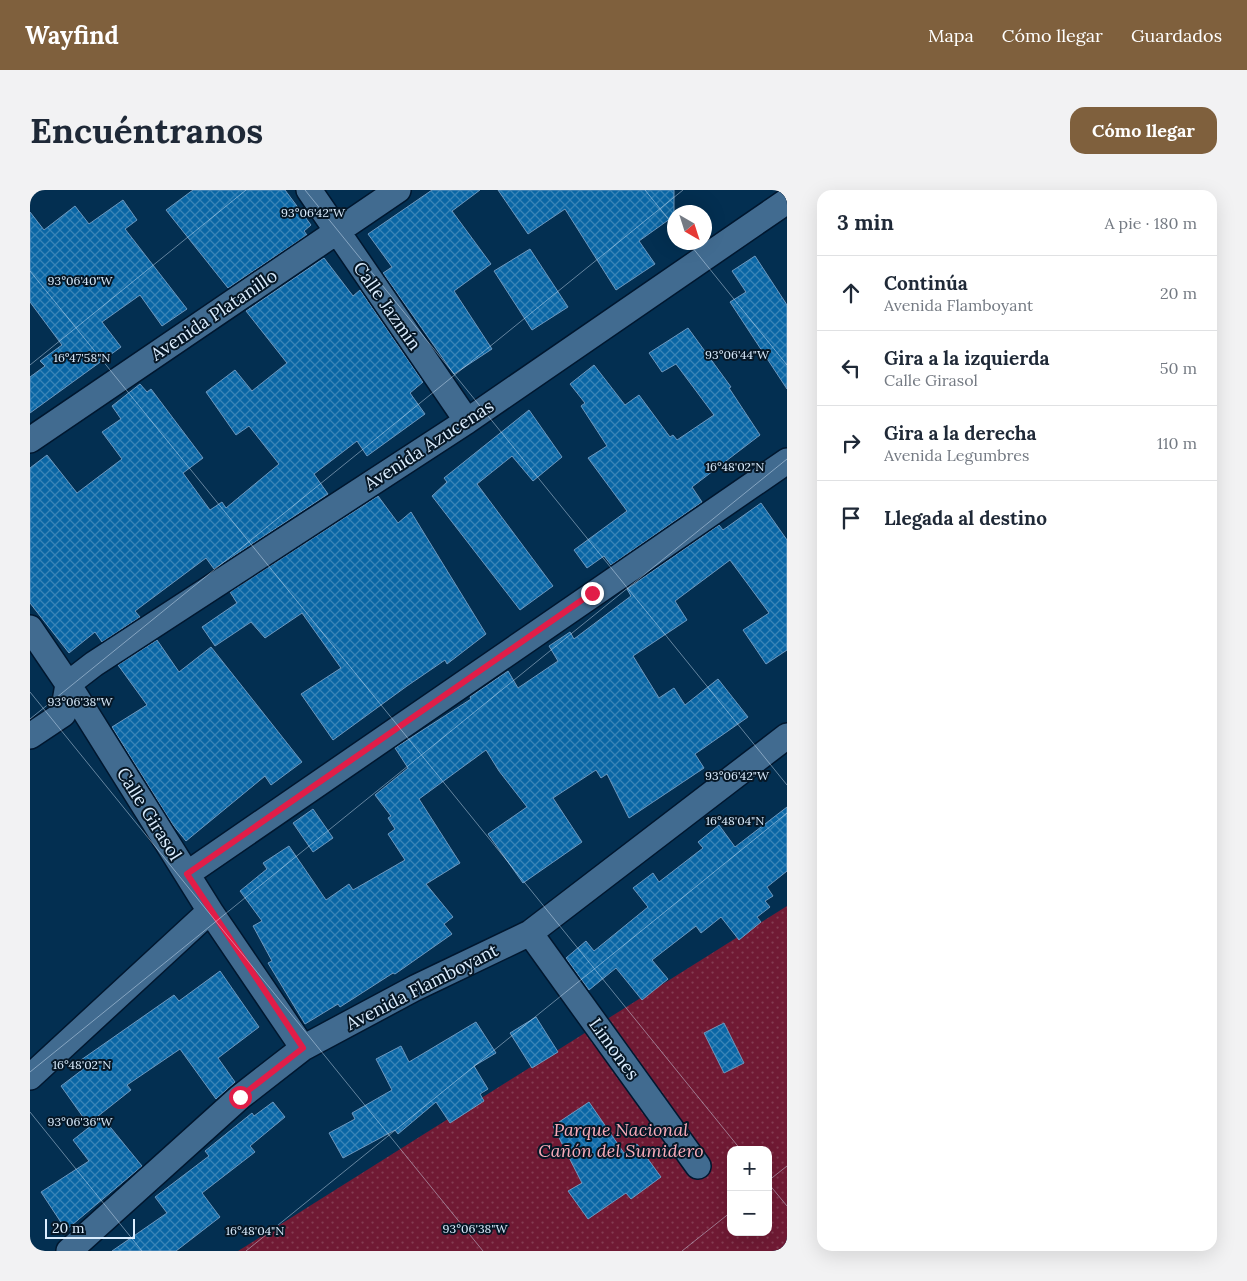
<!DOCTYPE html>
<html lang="es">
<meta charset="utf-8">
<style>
:root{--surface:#fff;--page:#f2f2f3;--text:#1f2937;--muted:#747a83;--line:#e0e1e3;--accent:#7f603d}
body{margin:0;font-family:Lora,serif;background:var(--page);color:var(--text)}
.controls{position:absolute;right:15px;bottom:15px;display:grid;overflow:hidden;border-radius:10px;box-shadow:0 5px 20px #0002}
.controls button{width:45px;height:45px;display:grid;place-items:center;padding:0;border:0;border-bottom:1px solid var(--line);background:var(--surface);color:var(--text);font:25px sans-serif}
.compass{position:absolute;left:637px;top:15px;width:45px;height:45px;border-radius:50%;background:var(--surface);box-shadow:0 5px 20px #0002;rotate:141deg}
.scale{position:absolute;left:15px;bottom:12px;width:90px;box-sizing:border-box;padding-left:5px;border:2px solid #dbedfe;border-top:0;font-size:14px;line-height:18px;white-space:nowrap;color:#dbedfe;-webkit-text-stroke:4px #061726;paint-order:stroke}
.stop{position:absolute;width:15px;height:15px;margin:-11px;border:4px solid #e11d48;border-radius:50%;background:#fff}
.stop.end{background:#e11d48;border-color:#fff;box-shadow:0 1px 5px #0008}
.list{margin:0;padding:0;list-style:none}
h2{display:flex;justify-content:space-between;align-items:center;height:65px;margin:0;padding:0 20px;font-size:21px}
h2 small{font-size:16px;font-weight:400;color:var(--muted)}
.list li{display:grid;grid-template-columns:32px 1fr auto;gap:15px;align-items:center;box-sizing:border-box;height:75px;padding:0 20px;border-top:1px solid var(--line)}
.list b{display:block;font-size:19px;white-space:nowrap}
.list p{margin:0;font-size:16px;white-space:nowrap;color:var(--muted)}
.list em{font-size:16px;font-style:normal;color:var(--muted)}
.icon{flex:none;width:28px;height:28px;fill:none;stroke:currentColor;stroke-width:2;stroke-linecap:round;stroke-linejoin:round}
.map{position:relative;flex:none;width:757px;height:1061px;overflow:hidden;border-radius:15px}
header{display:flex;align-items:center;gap:30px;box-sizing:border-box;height:70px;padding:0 25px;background:var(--accent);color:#fff}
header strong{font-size:24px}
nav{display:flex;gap:28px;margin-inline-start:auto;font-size:18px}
.intro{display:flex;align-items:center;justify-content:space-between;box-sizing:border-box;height:120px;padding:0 30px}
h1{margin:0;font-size:35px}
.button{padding:12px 22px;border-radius:15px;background:var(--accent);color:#fff;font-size:18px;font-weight:700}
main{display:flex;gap:30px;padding:0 30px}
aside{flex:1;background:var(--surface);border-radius:15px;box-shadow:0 5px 20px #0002}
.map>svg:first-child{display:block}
.park{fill:url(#park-dots);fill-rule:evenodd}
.building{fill:url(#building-cross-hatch);stroke:#6d98bf}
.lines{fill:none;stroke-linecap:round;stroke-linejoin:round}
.minor-casing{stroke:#00172f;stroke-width:28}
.minor{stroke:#416b90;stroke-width:25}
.route{stroke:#e11d48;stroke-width:6}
.ticks{fill:none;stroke:#dbedfe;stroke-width:1;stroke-opacity:0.45}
.labels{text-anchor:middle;stroke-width:4;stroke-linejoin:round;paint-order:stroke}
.street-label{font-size:18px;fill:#dbedfe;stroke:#061726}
.park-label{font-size:18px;font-style:italic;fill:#f9abb9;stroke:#061726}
.ticks-label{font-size:12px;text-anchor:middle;fill:#dbedfe;stroke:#061726;stroke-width:4;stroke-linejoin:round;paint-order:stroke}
</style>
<header>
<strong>Wayfind</strong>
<nav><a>Mapa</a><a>Cómo llegar</a><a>Guardados</a></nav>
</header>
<div class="intro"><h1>Encuéntranos</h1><a class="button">Cómo llegar</a></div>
<main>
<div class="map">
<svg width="757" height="1061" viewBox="0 0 757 1061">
<defs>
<pattern id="park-dots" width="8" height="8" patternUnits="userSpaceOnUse" patternTransform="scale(1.25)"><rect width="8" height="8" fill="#701a34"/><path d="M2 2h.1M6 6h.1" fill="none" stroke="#843c52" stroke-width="1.8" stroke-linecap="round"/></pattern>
<pattern id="building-cross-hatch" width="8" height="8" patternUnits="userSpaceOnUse" patternTransform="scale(1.25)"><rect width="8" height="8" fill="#0a66a5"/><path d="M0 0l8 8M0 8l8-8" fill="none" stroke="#3984b7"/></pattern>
</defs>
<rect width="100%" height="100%" fill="#032f51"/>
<path class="park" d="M757 716V1061H208ZM701 960H738V1042H701Z"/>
<path class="building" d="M163 0H255L281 35 274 41 277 45 198 98 136 20Z
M402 0H450L422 21 461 74 424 101 462 159 424 184 353 83 362 77 338 44Z
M468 0H644V26L609 51 625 74 586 100 535 19 498 44Z
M93 10 107 30 95 39 157 119 132 136 110 105 72 132 91 157 0 223V187L15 176 10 171 32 155 0 112V22L14 40 45 16 59 34Z
M500 59 538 117 502 140 464 81Z
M725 66 757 115V199L700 112 716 102 702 81Z
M294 68 323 106 330 100 393 192 380 203 395 224 337 266 327 251 284 284 298 304 184 379 176 368 105 421 110 427 72 452 65 442 39 463 0 413V278L17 265 47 303 92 269 72 242 91 229 82 216 110 194 117 202 121 199 173 268 153 283 180 320 192 312 196 318 249 274 219 236 206 245 176 202 205 180 222 201 257 173 216 121Z
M658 138 701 197 699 198 730 245 662 297 672 312 581 375 574 366 557 378 544 360 597 321 558 268 577 256 551 216 555 213 540 194 564 175 595 215 609 205 640 247 643 245 647 250 684 225 646 174 632 182 619 163Z
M499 220 532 267 503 291 482 266 447 294 523 396 490 420 402 306 417 292 414 288Z
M348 306 368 333 381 322 456 444 417 474 415 470 377 496 303 550 271 504 311 478 272 423 235 448 221 432 185 456 172 437 207 413 200 402Z
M731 313 757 350V460L736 474 713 440 739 423 700 370 645 411 657 430 603 466 629 508 644 498 655 515 688 489 718 527 665 564 674 578 599 628 577 584 571 588 566 580 523 608 552 652 493 693 458 644 497 617 469 581 456 560 389 609 430 673 396 694 423 727 414 734 422 744 365 784 363 783 310 817 308 814 275 834 238 773 242 771 223 736 232 731 210 701 237 679 233 673 259 656 296 710 319 694 323 700 375 670 358 644 365 639 358 628 361 626 345 605 378 578 365 558 441 509 440 507 478 481 488 498 528 471 519 456 540 442 544 449 601 406 597 399 689 335 693 340Z
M127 450 149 482 181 457 272 572 241 595 235 586 156 651 143 635 82 537 117 515 88 475Z
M757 617V681L737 697 743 706 735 711 740 717 727 727 731 732 709 750 691 727 671 743 666 736 622 770 638 789 612 810 586 778 559 800 536 768 556 751 564 761 618 717 603 698 623 683 629 692 673 658 668 652 689 635 705 657Z
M283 619 303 648 283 662 263 633Z
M190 781 229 837 188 868 205 892 186 909 150 859 97 895 101 900 58 934 31 896 56 877 51 870 144 805 149 811Z
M506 827 528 862 502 878 480 843Z
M446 832 466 863 444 876 458 899 450 904 454 911 420 933 406 912 368 944 365 940 313 968 299 943 325 929 322 923 362 900 346 869 371 856 379 872Z
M694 833 714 873 694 883 674 843Z
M243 912 255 927 220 956 225 962 172 1003 190 1027 146 1061H82L137 1023 125 1007 179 966 175 961 222 923 224 926Z
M559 912 594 963 607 954 631 987 601 1009 596 1003 558 1029 538 1001 552 993 523 936Z
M72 927 112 976 36 1040 11 1002 59 971 43 950Z"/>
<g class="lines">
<g class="minor-casing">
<path id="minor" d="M279 0 437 231
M0 250 368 0
M0 438 38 494 180 721 273 858
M0 546 33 524 38 494 64 474 437 231 757 11
M157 684 757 271
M500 743 668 976
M0 887 180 721
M39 1061 210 907 273 858 385 798 500 743 757 546"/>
</g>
<use href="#minor" class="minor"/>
</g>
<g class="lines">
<path class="route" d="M210 907 273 858 157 684 562 403"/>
</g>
<path class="ticks" d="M275 0 757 595M615 0 644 36M658 52 757 175M0 81 711 960M0 175 216 0M0 502 453 1061M0 529 653 0M0 882 757 269M0 922 112 1061M738 991 757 976M738 993 757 1016M216 1061 757 623M652 1061 701 1022"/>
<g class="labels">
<g class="street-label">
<text transform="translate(357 116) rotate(55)" y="6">Calle Jazmín</text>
<text transform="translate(184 125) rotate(-34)" y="6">Avenida Platanillo</text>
<text transform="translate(399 255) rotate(-33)" y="6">Avenida Azucenas</text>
<text transform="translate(119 624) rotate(58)" y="6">Calle Girasol</text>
<text transform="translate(392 797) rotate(-27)" y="6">Avenida Flamboyant</text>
<text transform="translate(584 859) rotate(54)" y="6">Limones</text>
</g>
<g class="park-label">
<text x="591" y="946">Parque Nacional<tspan x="591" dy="21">Cañón del Sumidero</tspan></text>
</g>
</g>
<g class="ticks-label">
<text x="283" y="27">93°06'42"W</text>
<text x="50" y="95">93°06'40"W</text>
<text x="707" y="169">93°06'44"W</text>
<text x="52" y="172">16°47'58"N</text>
<text x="705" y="281">16°48'02"N</text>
<text x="50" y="516">93°06'38"W</text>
<text x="707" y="590">93°06'42"W</text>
<text x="705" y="635">16°48'04"N</text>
<text x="52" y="879">16°48'02"N</text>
<text x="50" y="936">93°06'36"W</text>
<text x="445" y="1043">93°06'38"W</text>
<text x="225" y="1045">16°48'04"N</text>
</g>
</svg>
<div class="controls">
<button>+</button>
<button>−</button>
</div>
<svg class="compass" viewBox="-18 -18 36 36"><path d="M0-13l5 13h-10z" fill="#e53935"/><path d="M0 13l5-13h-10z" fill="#747a83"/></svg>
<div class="scale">20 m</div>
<div class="stop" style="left:210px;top:907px"></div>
<div class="stop end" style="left:562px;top:403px"></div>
</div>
<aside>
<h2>3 min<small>A pie · 180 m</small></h2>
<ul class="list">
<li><svg class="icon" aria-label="ahead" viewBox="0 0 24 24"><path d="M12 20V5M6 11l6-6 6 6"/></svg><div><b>Continúa</b><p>Avenida Flamboyant</p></div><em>20 m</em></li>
<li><svg class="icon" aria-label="left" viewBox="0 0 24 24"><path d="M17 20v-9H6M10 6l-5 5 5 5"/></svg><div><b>Gira a la izquierda</b><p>Calle Girasol</p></div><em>50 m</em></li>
<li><svg class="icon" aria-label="right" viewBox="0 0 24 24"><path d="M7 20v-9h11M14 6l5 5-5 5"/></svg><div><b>Gira a la derecha</b><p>Avenida Legumbres</p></div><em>110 m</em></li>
<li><svg class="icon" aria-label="arrive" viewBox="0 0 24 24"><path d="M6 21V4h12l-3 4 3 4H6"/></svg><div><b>Llegada al destino</b></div></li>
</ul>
</aside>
</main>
